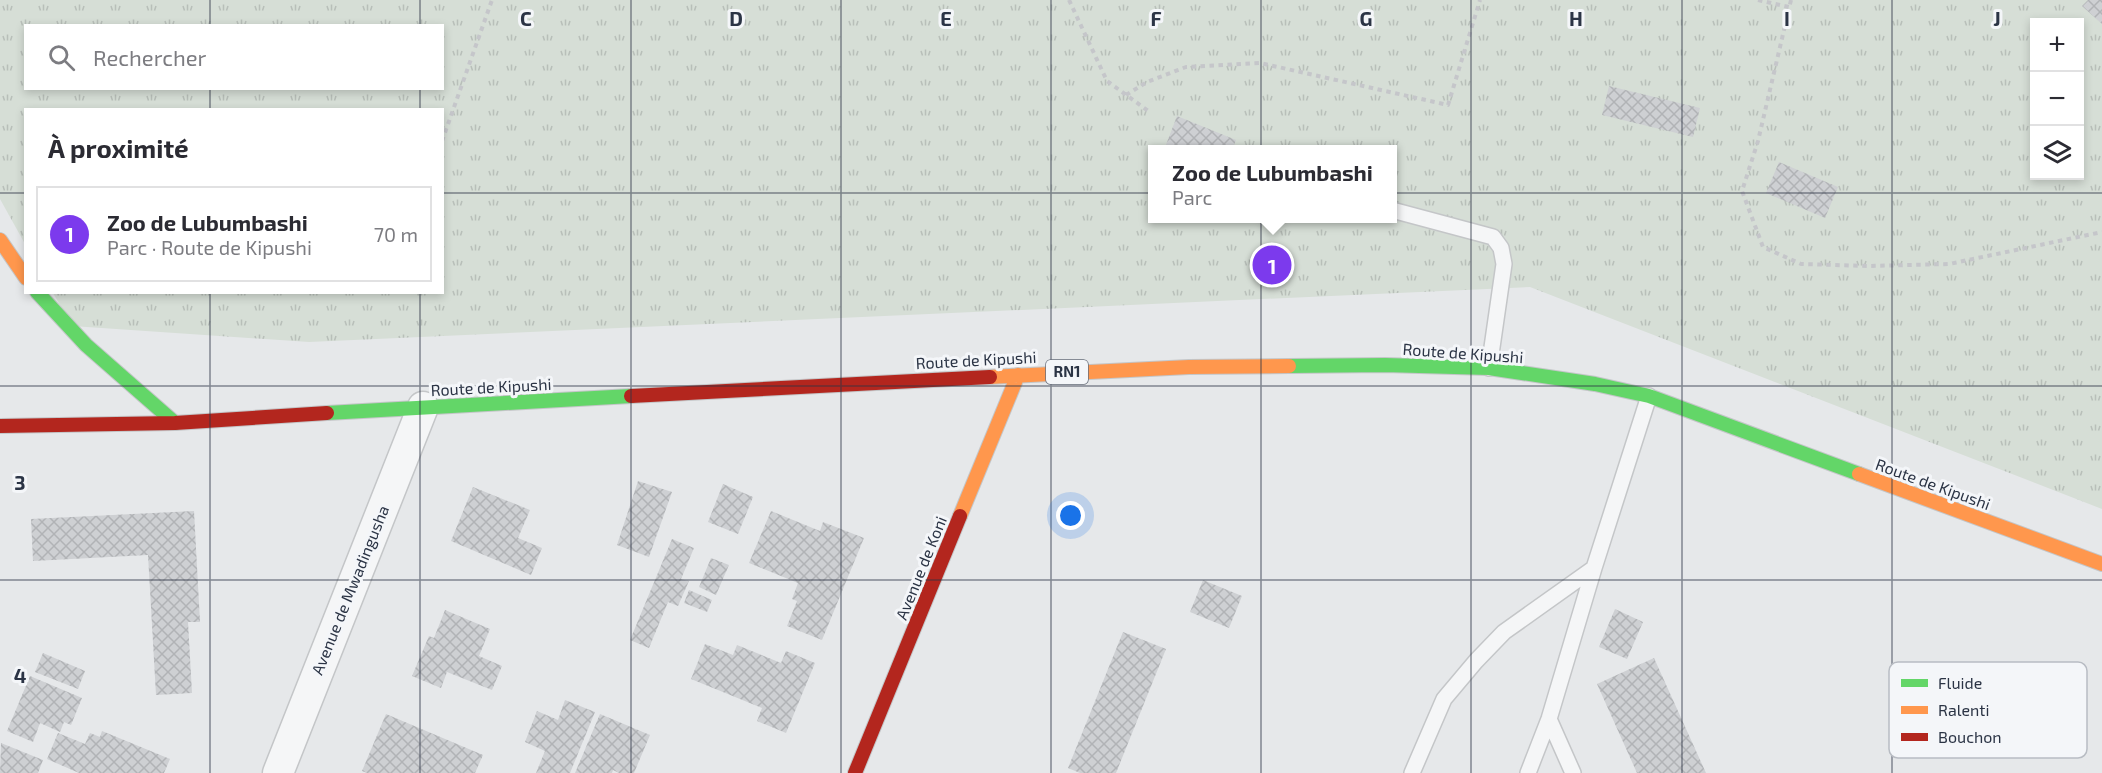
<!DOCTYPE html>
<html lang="fr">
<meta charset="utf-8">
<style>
:root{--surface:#fff;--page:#f7f7f7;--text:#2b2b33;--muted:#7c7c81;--line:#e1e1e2;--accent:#7c3aed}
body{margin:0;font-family:"Exo 2",sans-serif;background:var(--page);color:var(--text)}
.controls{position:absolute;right:18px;top:18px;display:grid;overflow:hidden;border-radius:0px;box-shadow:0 3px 9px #0003}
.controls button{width:54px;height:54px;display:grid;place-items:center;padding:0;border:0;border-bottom:2px solid var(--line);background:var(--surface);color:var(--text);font:30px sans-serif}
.you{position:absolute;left:1071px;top:516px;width:21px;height:21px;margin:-15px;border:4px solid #fff;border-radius:50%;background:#1a73e8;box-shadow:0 0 0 9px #1a73e833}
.badge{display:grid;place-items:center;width:39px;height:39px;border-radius:50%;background:var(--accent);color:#fff;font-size:20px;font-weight:700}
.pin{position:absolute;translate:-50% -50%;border:3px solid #fff;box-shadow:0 2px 6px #0006}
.popup{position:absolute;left:1148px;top:145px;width:249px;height:78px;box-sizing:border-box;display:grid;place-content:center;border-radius:0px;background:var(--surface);filter:drop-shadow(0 2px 4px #0005);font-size:20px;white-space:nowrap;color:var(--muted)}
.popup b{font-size:22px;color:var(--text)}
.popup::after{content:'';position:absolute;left:50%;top:100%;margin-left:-12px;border:12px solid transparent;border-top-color:var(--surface)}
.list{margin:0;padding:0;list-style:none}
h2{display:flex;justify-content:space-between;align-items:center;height:78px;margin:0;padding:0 24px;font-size:26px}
h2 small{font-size:20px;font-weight:400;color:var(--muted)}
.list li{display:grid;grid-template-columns:39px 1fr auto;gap:18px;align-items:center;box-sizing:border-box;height:96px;margin:0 12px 12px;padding:0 12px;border:2px solid var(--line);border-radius:0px}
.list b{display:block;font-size:22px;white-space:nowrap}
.list p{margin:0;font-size:20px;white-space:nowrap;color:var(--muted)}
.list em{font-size:20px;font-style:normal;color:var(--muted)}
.icon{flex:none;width:33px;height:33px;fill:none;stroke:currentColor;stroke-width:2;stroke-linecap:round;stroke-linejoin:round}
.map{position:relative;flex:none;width:2102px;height:773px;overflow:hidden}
.search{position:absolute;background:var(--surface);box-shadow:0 3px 9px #0003;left:24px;top:24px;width:420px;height:66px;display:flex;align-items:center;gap:15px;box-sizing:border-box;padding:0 21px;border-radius:0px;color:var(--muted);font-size:22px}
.panel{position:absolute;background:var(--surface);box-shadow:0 3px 9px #0003;left:24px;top:108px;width:420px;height:186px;border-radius:0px}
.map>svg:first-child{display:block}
.park{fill:url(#park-tufts);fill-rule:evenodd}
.building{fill:url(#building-cross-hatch)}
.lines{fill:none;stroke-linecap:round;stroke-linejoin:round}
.lane-casing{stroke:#c4c6c8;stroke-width:18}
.street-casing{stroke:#c4c6c8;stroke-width:33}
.fast-casing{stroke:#c4c6c8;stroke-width:16}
.slow-casing{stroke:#c4c6c8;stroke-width:16}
.jam-casing{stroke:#c4c6c8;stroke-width:16}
.path{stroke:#c5c6ca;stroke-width:4;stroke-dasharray:4.5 4.5;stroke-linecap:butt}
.lane{stroke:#f5f6f7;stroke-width:15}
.street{stroke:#f5f6f7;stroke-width:30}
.fast{stroke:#63d668;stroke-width:14}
.slow{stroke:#ff974d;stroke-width:14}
.jam{stroke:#b3261e;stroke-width:14}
.grid{fill:none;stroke:#2b3445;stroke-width:1.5;stroke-opacity:0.55}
.labels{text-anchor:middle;stroke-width:6;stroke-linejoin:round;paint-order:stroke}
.shield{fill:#f4f6f9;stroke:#676e7b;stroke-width:1.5}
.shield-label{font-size:15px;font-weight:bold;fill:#2b3445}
.street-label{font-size:16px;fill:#2b3445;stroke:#f4f6f9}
.key{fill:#f4f6f9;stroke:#b8bcc3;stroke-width:1.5}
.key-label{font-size:16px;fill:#2b3445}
.grid-label{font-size:20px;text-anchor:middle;font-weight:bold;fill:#2b3445;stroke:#f4f6f9;stroke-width:6;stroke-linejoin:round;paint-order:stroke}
</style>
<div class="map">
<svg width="2102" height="773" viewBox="0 0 2102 773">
<defs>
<pattern id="park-tufts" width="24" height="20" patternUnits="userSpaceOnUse" patternTransform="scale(1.5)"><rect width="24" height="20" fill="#d6ded6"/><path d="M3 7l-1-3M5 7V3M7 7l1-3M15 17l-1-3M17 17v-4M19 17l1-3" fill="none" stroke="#b8bfb9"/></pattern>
<pattern id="building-cross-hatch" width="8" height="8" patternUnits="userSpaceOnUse" patternTransform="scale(1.5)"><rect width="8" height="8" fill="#ced0d3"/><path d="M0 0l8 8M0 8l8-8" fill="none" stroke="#b1b3b6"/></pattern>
</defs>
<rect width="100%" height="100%" fill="#e6e8ea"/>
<path class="park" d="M0 0H2102V509L1530 287 309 342 72 326 53 293 442 292V110H26L25 244 0 199ZM2034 22H2080V176H2034ZM26 26H442V88H26ZM1152 150H1392V218H1152Z"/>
<path class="building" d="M2088 0H2102V24L2082 6Z
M1609 86 1700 108 1693 137 1602 115Z
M1177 116 1236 140 1232 150H1164Z
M1779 162 1838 187 1825 218 1766 193Z
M638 481 672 492 649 557 617 545Z
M723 484 753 497 738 534 708 522Z
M473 487 530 510 518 538 542 548 531 575 451 541Z
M194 511 200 622H188L192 693 156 695 148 555 33 561 31 519Z
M771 511 820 531 823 522 864 538 822 640 787 626 797 601 792 599 798 583 749 563Z
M672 539 694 548 681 579 689 581 678 606 668 602 649 648 630 640Z
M711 558 729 565 716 595 699 587Z
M1203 580 1242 596 1229 628 1190 612Z
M689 590 712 600 707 612 684 603Z
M1615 609 1643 622 1627 659 1599 647Z
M445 610 490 629 479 656 502 666 492 690 447 672 441 688 412 676 429 636 434 638Z
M1123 632 1166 649 1116 773H1080L1068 768Z
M705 644 733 655 737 645 781 663 786 651 815 663 786 733 757 721 762 708 691 679Z
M43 653 85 671 78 689 35 672Z
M1654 658 1706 773H1637L1597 684Z
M30 676 82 698 71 725 64 722 60 732 40 723 33 742 7 731Z
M565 700 595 712 570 773H536L545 751 525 742 537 711 558 720Z
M386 714 483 755 475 773H367L362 771Z
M600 714 650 735 634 773H619L613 770 612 773H575Z
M102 731 170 759 164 773H79L47 759 58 733 85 744 90 733 100 737Z
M1 743 43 760 38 773H0Z"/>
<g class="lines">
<g class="lane-casing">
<path id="lane" d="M1392 210 1493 237 1501 248 1504 264 1489 368
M1549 719 1573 773
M1412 773 1444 699 1476 661 1504 632 1594 568
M1528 773 1549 719 1594 568 1649 396"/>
</g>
<g class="street-casing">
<path id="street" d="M278 773 423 407"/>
</g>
<g class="fast-casing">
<path id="fast" d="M37 292 86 345 175 423
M1289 366 1385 365 1489 368 1595 384 1649 396 1859 474
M327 413 631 396"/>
</g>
<g class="slow-casing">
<path id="slow" d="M0 240 26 278
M990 377 1189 367 1289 366
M1859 474 2102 564
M960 516 1018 375"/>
</g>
<g class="jam-casing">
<path id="jam" d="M631 396 990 377
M0 426 175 423 327 413
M855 773 960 516"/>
</g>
<path class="path" d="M1069 0 1107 81 1151 113
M1758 0 1789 7
M1791 0 1758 141 1742 191 1763 247 1801 264 1869 266 1949 264 2102 232
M1126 95 1147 82 1186 67 1260 63 1448 105 1480 0
M442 141 492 0"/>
<use href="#lane" class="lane"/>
<use href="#street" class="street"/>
<use href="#fast" class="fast"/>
<use href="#slow" class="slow"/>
<use href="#jam" class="jam"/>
</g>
<path class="grid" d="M210 0V26M420 0V26M631 0V773M841 0V773M1051 0V773M1261 0V773M1471 0V773M1682 0V773M1892 0V773M210 88V110M420 88V110M0 193H26M442 193H2102M210 292V773M420 292V773M0 386H2102M0 580H2102"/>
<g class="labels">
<rect class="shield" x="1046" y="360" width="42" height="24" rx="4.5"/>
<g class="shield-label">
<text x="1067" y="377">RN1</text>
</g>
<g class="street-label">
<text transform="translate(1463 353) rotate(4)" y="6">Route de Kipushi</text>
<text transform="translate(976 360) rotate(-3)" y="6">Route de Kipushi</text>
<text transform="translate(491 387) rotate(-3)" y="6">Route de Kipushi</text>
<text transform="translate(1933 484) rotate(20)" y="6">Route de Kipushi</text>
<text transform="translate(921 568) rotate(-68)" y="6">Avenue de Koni</text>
<text transform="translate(350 590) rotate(-68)" y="6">Avenue de Mwadingusha</text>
</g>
</g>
<rect x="1889" y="662" width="198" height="96" rx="9" class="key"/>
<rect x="1901" y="679" width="27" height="8" fill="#63d668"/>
<rect x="1901" y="706" width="27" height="8" fill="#ff974d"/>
<rect x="1901" y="733" width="27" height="8" fill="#b3261e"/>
<g class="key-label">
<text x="1938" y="689">Fluide</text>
<text x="1938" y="716">Ralenti</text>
<text x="1938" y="743">Bouchon</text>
</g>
<g class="grid-label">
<text x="526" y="26">C</text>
<text x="736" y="26">D</text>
<text x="946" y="26">E</text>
<text x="1156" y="26">F</text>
<text x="1366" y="26">G</text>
<text x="1576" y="26">H</text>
<text x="1787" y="26">I</text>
<text x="1997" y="26">J</text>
<text x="20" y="490">3</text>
<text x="20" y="683">4</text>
</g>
</svg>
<div class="controls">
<button>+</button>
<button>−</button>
<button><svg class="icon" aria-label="layers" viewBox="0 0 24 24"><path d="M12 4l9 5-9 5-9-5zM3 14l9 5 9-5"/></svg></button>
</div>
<div class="you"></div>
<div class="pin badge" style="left:1272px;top:265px">1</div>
<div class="popup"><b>Zoo de Lubumbashi</b>Parc</div>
<div class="search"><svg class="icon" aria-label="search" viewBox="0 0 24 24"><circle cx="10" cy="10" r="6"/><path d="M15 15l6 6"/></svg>Rechercher</div>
<section class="panel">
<h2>À proximité<small></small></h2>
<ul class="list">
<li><span class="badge">1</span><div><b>Zoo de Lubumbashi</b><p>Parc · Route de Kipushi</p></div><em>70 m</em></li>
</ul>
</section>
</div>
